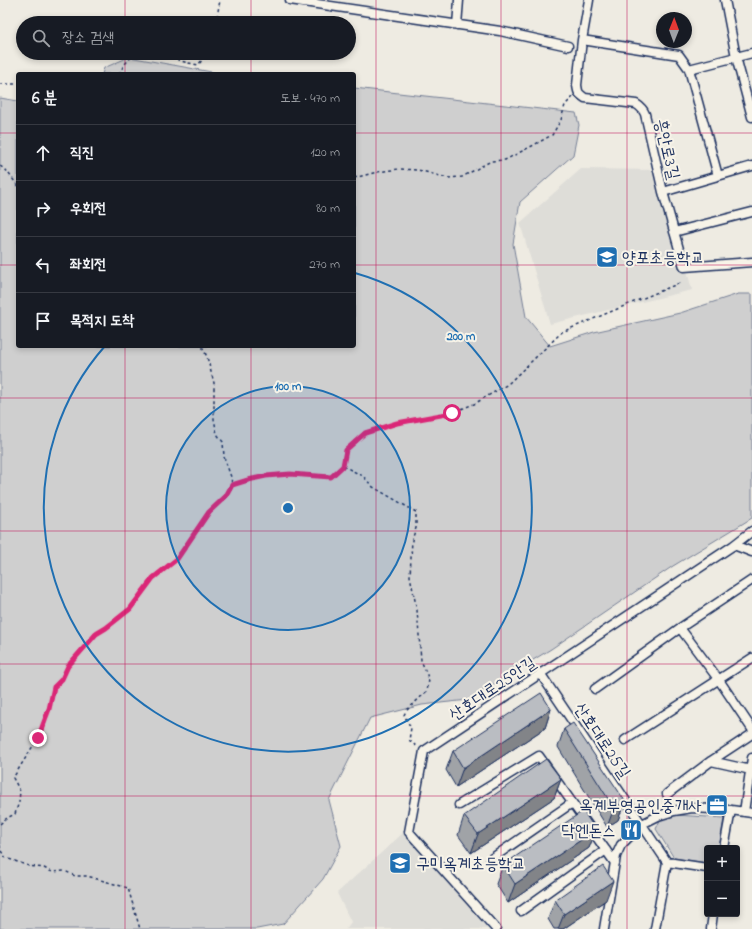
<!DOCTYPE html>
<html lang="ko">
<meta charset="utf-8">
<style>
:root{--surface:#171b24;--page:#242831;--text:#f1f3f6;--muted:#9ea1a6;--line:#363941}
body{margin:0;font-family:"Indie Flower","Poor Story",sans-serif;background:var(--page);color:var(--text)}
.controls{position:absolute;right:12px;bottom:12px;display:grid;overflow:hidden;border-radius:4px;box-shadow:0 2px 6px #0003}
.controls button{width:36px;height:36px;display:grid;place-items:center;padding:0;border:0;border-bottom:1px solid var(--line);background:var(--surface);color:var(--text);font:20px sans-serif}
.compass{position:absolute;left:656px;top:12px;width:36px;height:36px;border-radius:50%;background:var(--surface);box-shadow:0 2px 6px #0003;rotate:1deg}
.stop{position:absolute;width:12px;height:12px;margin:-9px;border:3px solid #db2777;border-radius:50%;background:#fff}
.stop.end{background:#db2777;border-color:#fff;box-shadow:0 1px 4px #0008}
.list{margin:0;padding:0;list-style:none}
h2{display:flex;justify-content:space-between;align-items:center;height:52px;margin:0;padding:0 16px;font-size:17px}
h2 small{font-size:13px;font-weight:400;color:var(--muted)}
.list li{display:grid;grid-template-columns:26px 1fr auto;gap:12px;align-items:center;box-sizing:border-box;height:56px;padding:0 16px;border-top:1px solid var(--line)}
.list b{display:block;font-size:15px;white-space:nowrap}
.list em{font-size:13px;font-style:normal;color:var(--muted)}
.icon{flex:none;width:22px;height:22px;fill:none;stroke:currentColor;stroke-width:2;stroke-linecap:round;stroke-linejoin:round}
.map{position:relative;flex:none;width:752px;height:929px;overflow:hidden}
.search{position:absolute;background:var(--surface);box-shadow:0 2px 6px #0003;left:16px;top:16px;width:340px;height:44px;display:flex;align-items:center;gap:10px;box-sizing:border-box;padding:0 14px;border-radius:22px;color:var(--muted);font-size:15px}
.panel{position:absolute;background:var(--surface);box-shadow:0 2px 6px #0003;left:16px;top:72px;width:340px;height:276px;border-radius:4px}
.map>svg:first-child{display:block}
.built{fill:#deddd8}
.green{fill:#cfcfcf;stroke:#757f96}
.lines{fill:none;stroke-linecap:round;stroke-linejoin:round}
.minor-casing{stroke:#1b2f5e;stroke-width:11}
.path{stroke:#1b2f5e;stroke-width:1.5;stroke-dasharray:3 3;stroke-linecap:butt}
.minor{stroke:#f7f3e8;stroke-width:8}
.wall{fill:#a0a3a7;stroke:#1b2f5e}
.shaded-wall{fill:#828488;stroke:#1b2f5e}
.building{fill:#babdc2;stroke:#1b2f5e}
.route{stroke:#db2777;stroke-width:5}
.grid{fill:none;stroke:#c2185b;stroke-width:1;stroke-opacity:0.55}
.ring{fill:none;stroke:#1f6fb2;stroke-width:2}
.labels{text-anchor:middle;stroke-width:4;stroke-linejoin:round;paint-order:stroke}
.street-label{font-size:17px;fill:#1b2f5e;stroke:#f7f3e8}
.poi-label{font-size:17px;fill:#1b2f5e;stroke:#f7f3e8;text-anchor:start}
.centre{fill:#1f6fb2;stroke:#f7f3e8;stroke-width:2}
.ring-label{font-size:12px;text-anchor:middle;font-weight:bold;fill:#1f6fb2;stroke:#f7f3e8;stroke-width:4;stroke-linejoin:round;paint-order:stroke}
</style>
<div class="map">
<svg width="752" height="929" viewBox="0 0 752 929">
<rect width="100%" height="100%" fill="#eeebe2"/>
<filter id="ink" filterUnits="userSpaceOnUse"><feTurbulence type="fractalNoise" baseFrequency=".025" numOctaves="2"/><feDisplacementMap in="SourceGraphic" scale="8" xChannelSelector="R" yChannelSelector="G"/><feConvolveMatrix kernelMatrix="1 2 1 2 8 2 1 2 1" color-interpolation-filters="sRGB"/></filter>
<g filter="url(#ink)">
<path class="built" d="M581 169 661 170 692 290 550 324 520 223Z
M403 833 488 929H346L351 922 337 893Z"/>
<path class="green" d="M129 57 217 73 229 74H102L104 68Z
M354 88 576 113 579 125 573 155 520 202 513 244 526 317 550 346 594 332 680 313 738 294H752V518L673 566 551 649 468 700 422 705 370 718 329 800 341 846 323 879 283 924 257 929H0V98L18 101V346H354Z
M675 815 724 818 719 848H707V863L674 858 656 829 661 818Z"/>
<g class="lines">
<g class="minor-casing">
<path id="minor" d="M290 0 500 31 568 46
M589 0 582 40 577 85C578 93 578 93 585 98L636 104C641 107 643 109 645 114L663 192 684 267 752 262
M725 0 736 57 752 117
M457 25 459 0
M582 40 679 55 689 69 718 176
M689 69 752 53
M663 192 752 166
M674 232 752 212
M734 545 752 552
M680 628 752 580
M540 673 667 862 655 929
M595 689 680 628 719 680 752 729
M625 740 752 658
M711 761 752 734
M667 794 711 761 751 770
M459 805 539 756 615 863
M744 812 752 758
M724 848 731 810
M491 859 572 803
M667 862 707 868
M521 911 606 850
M496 929 409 832 424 751 734 545 752 531
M604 929 616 856 621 845 642 824 658 816 674 811 692 808 731 810 752 813
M711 929 713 914"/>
</g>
<path class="path" d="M216 23 220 0
M167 53 180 61 198 65 208 53
M119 74 124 65 135 53
M0 84H18
M0 166 6 170 18 186
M354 178 377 172 399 169 418 170 448 178 462 177 491 161 505 160 532 146 552 135 561 120 565 105 573 97
M343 466 363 476 373 487 416 512V528L412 540 410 576 417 610 421 660 429 680 427 691 406 711 404 715 411 728 409 740 416 746 417 749
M232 485C251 479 270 474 290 474 304 474 317 476 331 477L343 466 346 450 365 433 397 423 451 413 474 404 508 384 562 332 682 282
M0 824 7 818 15 814 19 802 20 791 13 778 38 738 49 709 54 687 62 679 68 666 96 634 106 628 130 609 153 578 177 559 209 512 226 496 232 485 231 477 224 457 223 442 217 434 214 419V383L207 357 202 346
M0 845 1 851 6 858 29 866 44 868 52 872 65 871 75 876H87L128 888 140 929"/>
<use href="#minor" class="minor"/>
</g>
<path class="wall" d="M551 709 545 728 456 787 446 770 453 751Z
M564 729 625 801 618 820 607 827 558 747Z
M561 779 554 798 471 853 458 835 464 816Z
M596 830 589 848 508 903 496 884 503 865Z
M555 900H606L563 929H554L548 919Z"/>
<path class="shaded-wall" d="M551 709 545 728 456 787 463 768Z
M561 779 554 798 471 853 478 834Z
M625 801 618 820 607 827 614 808Z
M596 830 589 848 508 903 515 884Z
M613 881 606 900 563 929H558L564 914Z"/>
<path class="building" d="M541 693 551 709 463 768 453 751Z
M573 723 625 801 614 808 564 729Z
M546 759 561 779 478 834 464 816Z
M583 811 596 830 515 884 503 865Z
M603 866 613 881 564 914 555 900Z"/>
</g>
<g class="lines" filter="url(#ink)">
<path class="route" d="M38 738 49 709 54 687 62 679 68 666 96 634 106 628 130 609 153 578 177 559 209 512 226 496 232 485 248 480 266 476 290 474 331 477 343 466 346 450 365 433 397 423 452 413"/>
</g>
<path class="grid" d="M125 0V23M251 0V23M376 0V929M501 0V929M627 0V929M125 53V74M251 53V74M0 133H18M354 133H752M0 265H18M354 265H752M125 346V929M251 346V929M0 398H752M0 531H752M0 664H752M0 796H752"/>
<circle cx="288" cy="508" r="122" fill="#1f6fb2" fill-opacity=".12"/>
<g class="ring">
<circle cx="288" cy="508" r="122"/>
<path d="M355 273A244 244 0 1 1 105 346"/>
</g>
<defs>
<g id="school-square" transform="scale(1.15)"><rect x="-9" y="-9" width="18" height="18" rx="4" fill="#1f6fb2" stroke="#f7f3e8"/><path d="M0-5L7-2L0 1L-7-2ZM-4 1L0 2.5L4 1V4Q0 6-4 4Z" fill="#fff"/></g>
<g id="office-square" transform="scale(1.15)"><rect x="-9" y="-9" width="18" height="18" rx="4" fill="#1f6fb2" stroke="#f7f3e8"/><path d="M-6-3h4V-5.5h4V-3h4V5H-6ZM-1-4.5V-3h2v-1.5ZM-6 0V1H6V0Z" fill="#fff"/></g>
<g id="restaurant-square" transform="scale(1.15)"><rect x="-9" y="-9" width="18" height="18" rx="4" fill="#1f6fb2" stroke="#f7f3e8"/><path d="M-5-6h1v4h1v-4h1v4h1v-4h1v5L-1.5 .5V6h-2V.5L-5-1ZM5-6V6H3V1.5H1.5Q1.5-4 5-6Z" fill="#fff"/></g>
</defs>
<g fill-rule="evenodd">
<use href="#school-square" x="607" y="257"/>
<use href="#office-square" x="717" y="805"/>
<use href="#restaurant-square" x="631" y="830"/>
<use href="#school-square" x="400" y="863"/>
</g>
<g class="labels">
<g class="street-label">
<text transform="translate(668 149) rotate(77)" y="6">흥안로3길</text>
<text transform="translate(492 688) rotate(-34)" y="6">산호대로25안길</text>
<text transform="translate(603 740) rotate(56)" y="6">산호대로25길</text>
</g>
<g class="poi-label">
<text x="622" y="263">양포초등학교</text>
<text x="702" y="811" text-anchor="end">옥계부영공인중개사</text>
<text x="616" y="836" text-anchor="end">닥엔돈스</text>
<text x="416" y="869">구미옥계초등학교</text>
</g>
</g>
<circle cx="288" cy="508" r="6" class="centre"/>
<g class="ring-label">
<text x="461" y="340">200 m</text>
<text x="288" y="390">100 m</text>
</g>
</svg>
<div class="controls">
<button>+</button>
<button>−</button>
</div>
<svg class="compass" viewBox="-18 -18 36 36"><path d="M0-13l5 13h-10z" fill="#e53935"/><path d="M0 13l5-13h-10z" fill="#9ea1a6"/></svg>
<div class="stop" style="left:452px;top:413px"></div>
<div class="stop end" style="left:38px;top:738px"></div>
<div class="search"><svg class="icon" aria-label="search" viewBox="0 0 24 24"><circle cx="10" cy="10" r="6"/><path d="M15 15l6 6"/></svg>장소 검색</div>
<section class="panel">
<h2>6 분<small>도보 · 470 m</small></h2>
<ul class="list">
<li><svg class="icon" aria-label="ahead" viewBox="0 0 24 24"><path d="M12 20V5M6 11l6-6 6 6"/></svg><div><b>직진</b></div><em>120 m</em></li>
<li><svg class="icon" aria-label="right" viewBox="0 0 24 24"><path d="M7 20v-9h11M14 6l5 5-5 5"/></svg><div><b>우회전</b></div><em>80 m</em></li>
<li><svg class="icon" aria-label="left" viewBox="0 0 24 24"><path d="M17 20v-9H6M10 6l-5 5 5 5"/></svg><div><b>좌회전</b></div><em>270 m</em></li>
<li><svg class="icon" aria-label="arrive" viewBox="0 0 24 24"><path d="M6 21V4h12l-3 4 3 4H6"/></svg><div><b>목적지 도착</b></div></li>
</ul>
</section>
</div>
